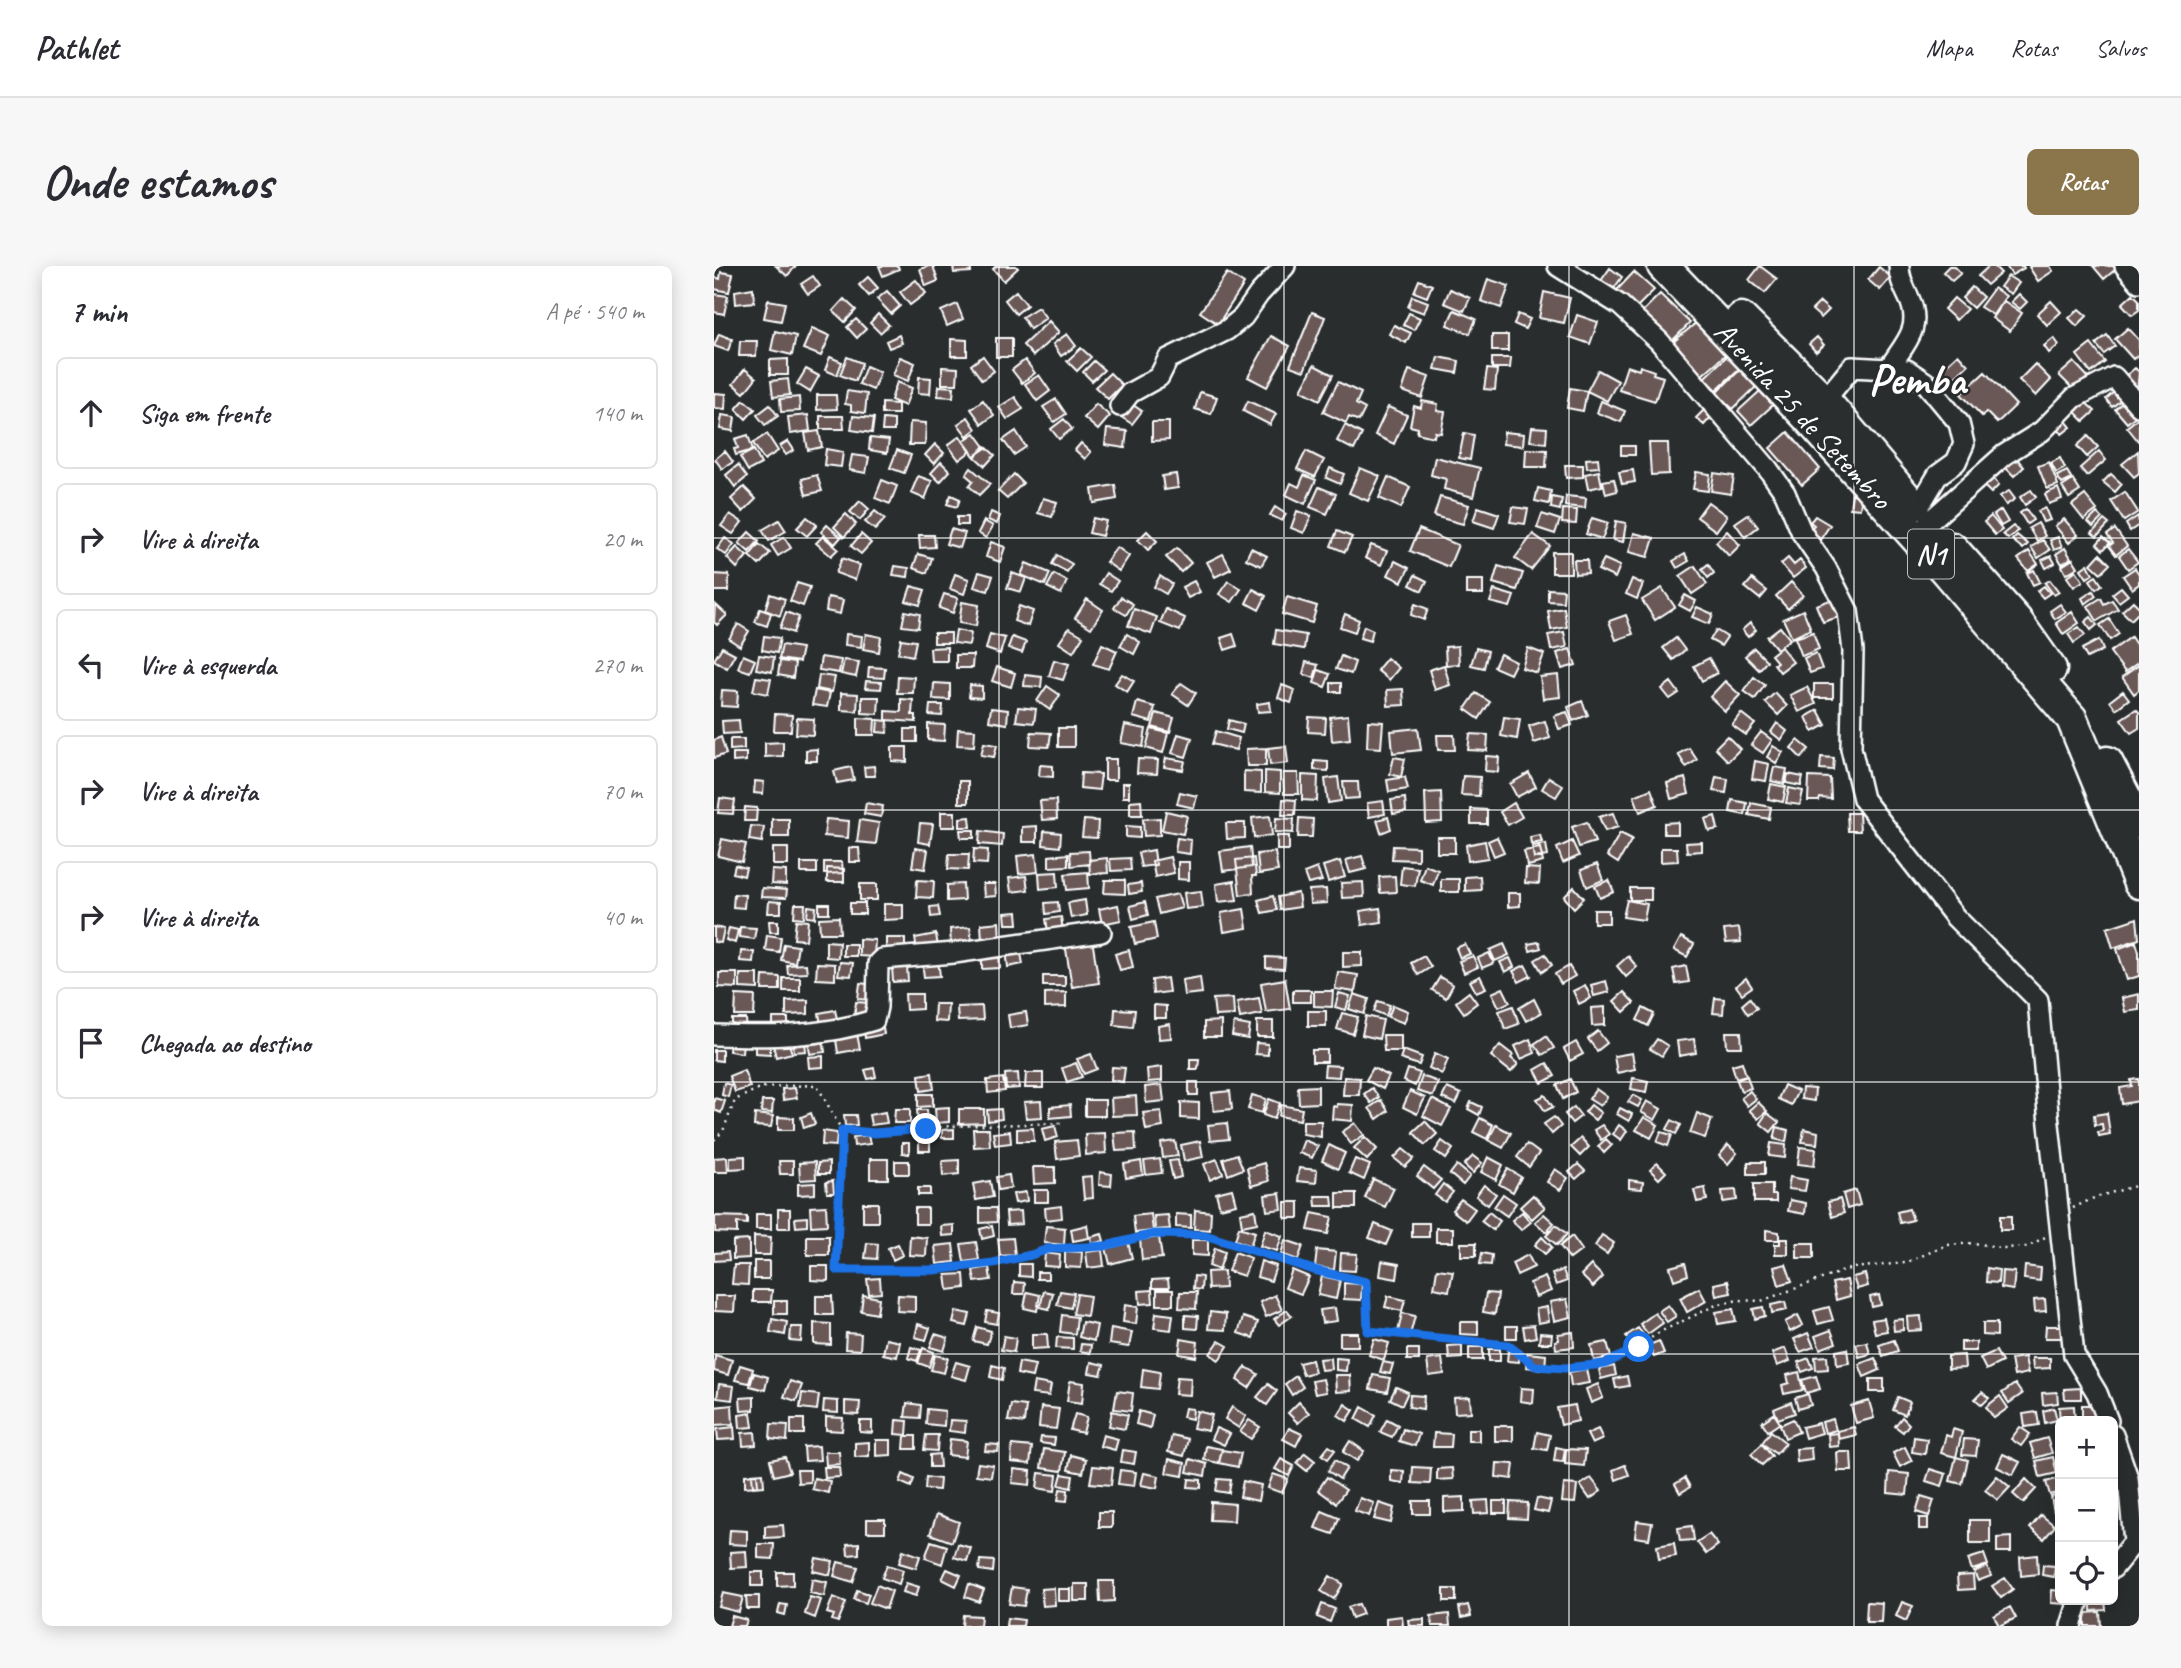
<!DOCTYPE html>
<html lang="pt">
<meta charset="utf-8">
<style>
:root{--surface:#fff;--page:#f7f7f7;--text:#2b2b33;--muted:#7c7c81;--line:#e1e1e2;--accent:#8a764a}
body{margin:0;font-family:Caveat,sans-serif;background:var(--page);color:var(--text)}
.controls{position:absolute;right:21px;bottom:21px;display:grid;overflow:hidden;border-radius:10px;box-shadow:0 4px 18px #0003}
.controls button{width:63px;height:63px;display:grid;place-items:center;padding:0;border:0;border-bottom:2px solid var(--line);background:var(--surface);color:var(--text);font:35px sans-serif}
.stop{position:absolute;width:21px;height:21px;margin:-16px;border:5px solid #1a73e8;border-radius:50%;background:#fff}
.stop.end{background:#1a73e8;border-color:#fff;box-shadow:0 2px 7px #0008}
.list{margin:0;padding:0;list-style:none}
h2{display:flex;justify-content:space-between;align-items:center;height:91px;margin:0;padding:0 28px;font-size:30px}
h2 small{font-size:23px;font-weight:400;color:var(--muted)}
.list li{display:grid;grid-template-columns:46px 1fr auto;gap:21px;align-items:center;box-sizing:border-box;height:112px;margin:0 14px 14px;padding:0 14px;border:2px solid var(--line);border-radius:10px}
.list b{display:block;font-size:26px;white-space:nowrap}
.list em{font-size:23px;font-style:normal;color:var(--muted)}
.icon{flex:none;width:38px;height:38px;fill:none;stroke:currentColor;stroke-width:2;stroke-linecap:round;stroke-linejoin:round}
.map{position:relative;flex:none;width:1425px;height:1360px;overflow:hidden;border-radius:10px}
header{display:flex;align-items:center;gap:42px;box-sizing:border-box;height:98px;padding:0 35px;background:var(--surface);border-bottom:2px solid var(--line)}
header strong{font-size:33px}
nav{display:flex;gap:38px;margin-inline-start:auto;font-size:24px}
.intro{display:flex;align-items:center;justify-content:space-between;box-sizing:border-box;height:168px;padding:0 42px}
h1{margin:0;font-size:49px}
.button{padding:18px 32px;border-radius:10px;background:var(--accent);color:#fff;font-size:24px;font-weight:700}
main{display:flex;gap:42px;padding:0 42px}
aside{flex:1;background:var(--surface);border-radius:10px;box-shadow:0 4px 18px #0003}
.map>svg:first-child{display:block}
.building{fill:#6a5857;stroke:#fff;stroke-width:2}
.lines{fill:none;stroke-linecap:round;stroke-linejoin:round}
.minor-casing{stroke:#fff;stroke-width:24}
.highway-casing{stroke:#fff;stroke-width:35}
.path{stroke:#fff;stroke-width:2.5;stroke-dasharray:2 5;stroke-linecap:butt}
.minor{stroke:#2a2d2e;stroke-width:19}
.highway{stroke:#2a2d2e;stroke-width:30}
.route{stroke:#1a73e8;stroke-width:9}
.grid{fill:none;stroke:#fff;stroke-width:2;stroke-opacity:0.55}
.labels{text-anchor:middle;stroke-width:5;stroke-linejoin:round;paint-order:stroke}
.shield{fill:#2a2d2e;stroke:#bfc0c0;stroke-width:2}
.shield-label{font-size:28px;font-weight:bold;fill:#fff}
.street-label{font-size:30px;fill:#fff;stroke:#2a2d2e}
.town-label{font-size:44px;font-weight:bold;fill:#fff;stroke:#2a2d2e}
</style>
<header>
<strong>Pathlet</strong>
<nav><a>Mapa</a><a>Rotas</a><a>Salvos</a></nav>
</header>
<div class="intro"><h1>Onde estamos</h1><a class="button">Rotas</a></div>
<main>
<aside>
<h2>7 min<small>A pé · 540 m</small></h2>
<ul class="list">
<li><svg class="icon" aria-label="ahead" viewBox="0 0 24 24"><path d="M12 20V5M6 11l6-6 6 6"/></svg><div><b>Siga em frente</b></div><em>140 m</em></li>
<li><svg class="icon" aria-label="right" viewBox="0 0 24 24"><path d="M7 20v-9h11M14 6l5 5-5 5"/></svg><div><b>Vire à direita</b></div><em>20 m</em></li>
<li><svg class="icon" aria-label="left" viewBox="0 0 24 24"><path d="M17 20v-9H6M10 6l-5 5 5 5"/></svg><div><b>Vire à esquerda</b></div><em>270 m</em></li>
<li><svg class="icon" aria-label="right" viewBox="0 0 24 24"><path d="M7 20v-9h11M14 6l5 5-5 5"/></svg><div><b>Vire à direita</b></div><em>70 m</em></li>
<li><svg class="icon" aria-label="right" viewBox="0 0 24 24"><path d="M7 20v-9h11M14 6l5 5-5 5"/></svg><div><b>Vire à direita</b></div><em>40 m</em></li>
<li><svg class="icon" aria-label="arrive" viewBox="0 0 24 24"><path d="M6 21V4h12l-3 4 3 4H6"/></svg><div><b>Chegada ao destino</b></div></li>
</ul>
</aside>
<div class="map">
<svg width="1425" height="1360" viewBox="0 0 1425 1360">
<rect width="100%" height="100%" fill="#2a2d2e"/>
<filter id="ink" filterUnits="userSpaceOnUse"><feTurbulence type="fractalNoise" baseFrequency=".0143" numOctaves="2"/><feDisplacementMap in="SourceGraphic" scale="14" xChannelSelector="R" yChannelSelector="G"/><feConvolveMatrix kernelMatrix="1 2 1 2 8 2 1 2 1" color-interpolation-filters="sRGB"/></filter>
<g filter="url(#ink)">
<path class="building" d="M62 0H82L73 10Z
M165 0H184L185 3 169 10Z
M215 0H219L224 15 212 20 206 3Z
M239 0H256L257 6 240 7Z
M282 0H302L304 2 290 15 279 3Z
M1046 0 1063 13 1051 27 1035 14Z
M1235 0H1240L1247 7 1238 15 1229 6Z
M1275 0H1280L1287 7 1273 19 1264 10Z
M1292 0H1309L1310 2 1298 9Z
M1317 0H1336L1339 5 1324 15 1315 1Z
M1379 0H1399L1402 3 1390 13Z
M1165 1 1177 11 1166 24 1154 14Z
M896 2 908 11 896 28 884 19Z
M7 6 19 8 15 26 0 23V11L6 13Z
M920 6 940 24 922 42 903 24Z
M513 7 530 18 504 58 486 46Z
M99 10 106 20 94 28 87 18Z
M1294 10 1305 17 1297 28 1286 21Z
M154 11 164 22 155 30 145 19Z
M774 13 795 20 787 42 767 35Z
M202 14 212 27 196 39 186 26Z
M705 14 718 19 713 31 700 26Z
M1258 21 1269 31 1259 42 1248 32Z
M39 22 40 36 22 38 21 25Z
M1280 22 1292 30 1279 49 1266 41Z
M736 23 756 32 750 45 730 37Z
M173 25 186 40 177 48 163 33Z
M302 25 313 39 302 48 291 34Z
M830 26 856 32 850 57 825 52Z
M0 28 14 30 10 48 0 46Z
M946 28 976 57 957 76 927 47Z
M1305 28 1313 36 1306 43 1297 36Z
M1419 28 1425 34V44L1418 49 1408 38Z
M698 30 714 36 710 47 694 41Z
M1240 32 1253 43 1242 54 1230 43Z
M130 33 142 44 131 56 119 45Z
M54 34 71 37 67 55 50 52Z
M1290 35 1308 47 1296 65 1278 52Z
M1337 35 1347 46 1333 59 1323 48Z
M1106 36 1115 44 1107 52 1098 44Z
M243 38 249 53 233 60 227 45Z
M324 41 332 52 316 63 308 51Z
M1365 43 1373 50 1363 60 1355 52Z
M740 44 762 53 756 68 733 59Z
M598 46 611 51 590 105 576 100Z
M695 47 706 52 700 64 689 59Z
M164 48 175 59 166 67 156 57Z
M804 48 816 53 811 63 800 58Z
M863 49 884 56 876 78 856 71Z
M142 53 152 63 143 72 133 61Z
M335 55 345 66 319 90 309 79Z
M983 56 1011 89 987 110 958 77Z
M680 59 697 67 692 77 675 68Z
M98 62 116 70 107 90 89 83Z
M1414 62 1425 74V88L1419 93 1401 73Z
M61 65 82 70 78 89 57 84Z
M5 68 18 73 14 85 0 80Z
M353 68 362 80 347 90 339 78Z
M185 69 188 77 175 82 172 75Z
M778 69H794V85H778Z
M1393 69 1401 80 1390 88 1382 78Z
M557 70 576 80 553 121 534 111Z
M1103 71 1110 79 1102 86 1095 78Z
M282 72H298V91H282Z
M1340 72 1345 79 1335 87 1330 80Z
M237 73 253 74V90H237Z
M26 75H43L42 90H25Z
M1377 78 1391 96 1377 107 1363 89Z
M367 82 377 91 363 105 353 95Z
M1015 88 1027 101 1002 124 990 112Z
M1244 88 1254 99 1228 124 1217 113Z
M269 90 280 105 268 114 257 99Z
M116 91 128 96 123 109 111 104Z
M133 91 148 97 141 115 126 109Z
M186 91 201 97 194 115 179 109Z
M724 91 745 95 743 107 721 103Z
M778 92H797L796 102H778Z
M74 93V109H56V94Z
M311 94 321 107 308 117 298 104Z
M380 95 390 104 378 115 369 106Z
M1360 96 1374 111 1360 124 1345 109Z
M1321 98 1337 114 1322 130 1305 114Z
M600 99 619 109 606 134 587 124Z
M152 100 166 106 159 124 145 118Z
M913 100 925 104 926 100 940 105 939 108 949 111 941 135 905 124Z
M228 101 244 102 243 118H228Z
M1028 102 1044 119 1019 143 1002 127Z
M1421 102 1425 106 1423 126 1410 111Z
M31 103 42 112 30 127 19 118Z
M92 103 105 110 96 126 83 118Z
M773 103 783 104 781 124 770 123Z
M695 104 715 111 708 132 688 125Z
M884 104 904 115 893 135 873 125Z
M1271 106 1302 139 1283 157 1272 146 1268 150 1247 128Z
M396 107 408 119 394 133 381 121Z
M325 109 336 125 323 135 311 118Z
M205 111 217 112 216 128 204 127Z
M74 113 76 129 59 131 57 115Z
M183 116 198 122 191 140 177 134Z
M624 116 647 127 642 138 651 143 645 155 635 151 632 157 609 146Z
M225 120 240 121 239 131 224 130Z
M856 122 873 125 869 145 853 142Z
M133 125 153 128 151 147 137 145V139L131 138Z
M1046 125 1059 139 1037 159 1024 145Z
M486 126 503 131 497 148 481 143Z
M1400 126 1407 134 1398 141 1392 133Z
M0 127 12 128 11 143 0 142Z
M103 129H122L123 143 103 144Z
M85 131 86 145 67 146 66 133Z
M301 131 309 143 293 153 285 141Z
M342 133 352 148 340 156 329 141Z
M1412 133 1424 148 1413 157 1401 143Z
M30 134 41 143 32 153 22 143Z
M269 134 280 149 268 158 257 143Z
M413 135 428 145 418 158 404 149Z
M534 135 562 148 556 159 529 145Z
M708 135 724 138 723 145 731 146 727 167 721 166 720 171 703 167 704 162 696 160 700 140 707 142Z
M887 135 911 145 907 156 883 147Z
M1370 135 1381 145 1370 155 1360 145Z
M168 137 184 138V148H168Z
M382 138 396 150 384 164 370 152Z
M56 139 64 150 51 159 43 149Z
M674 141 693 149 680 178 661 169Z
M990 144 997 151 990 159 982 152Z
M8 149 21 151 19 165 6 163Z
M94 149 96 165 76 168 74 151Z
M106 150H129L130 163H106Z
M139 150 160 152 158 167 137 164Z
M254 151 262 163 253 170 244 158Z
M1425 151V176L1413 161Z
M169 153 180 154V165H168Z
M350 153 358 163 345 173 337 163Z
M1352 155 1357 161 1348 168 1343 162Z
M196 156 212 157 211 179H195Z
M438 156H455V174L438 175Z
M631 159 648 168 640 184 623 175Z
M818 161 833 162 832 177 816 175Z
M393 163 413 165 411 182 391 179Z
M105 165 108 181 94 184 91 167Z
M302 165 312 181 300 189 289 174Z
M790 166 810 168 809 180 789 178Z
M1074 166 1106 203 1088 219 1056 182Z
M261 167 272 182 260 190 249 175Z
M750 167 760 169 756 194 745 192Z
M53 168 64 185 50 194 39 177Z
M34 169 39 184 22 189 20 183 24 182 21 173Z
M246 170 257 185 245 194 234 179Z
M1374 170 1384 181 1373 191 1363 180Z
M156 172 175 174 173 187 155 184Z
M74 175 80 184 72 189 66 180Z
M367 177 377 186 371 193 361 184Z
M935 177H954L955 208 937 209Z
M221 178 230 187 220 198 211 189Z
M271 180 281 189 271 200 261 191Z
M907 180H921V189H907Z
M112 183 129 186 127 201 110 199Z
M812 183 833 184 832 201H811Z
M40 184 47 198 34 205 26 191Z
M183 184 197 189 190 207 176 202Z
M11 185 19 196 8 203 1 193Z
M592 185 610 194 601 211 583 203Z
M1385 185 1392 194 1373 210 1366 202Z
M1424 185 1425 207 1420 211 1408 198Z
M138 189 155 191 152 207 135 204Z
M721 191 766 202 759 231 730 223 732 213 717 209Z
M884 192 885 201 873 202 872 193Z
M1346 192 1351 202 1342 207 1337 197Z
M1303 193 1310 201 1300 210 1292 202Z
M227 196 236 205 226 216 217 207Z
M1335 196 1344 219 1333 223 1324 200Z
M24 199 33 211 21 221 12 209Z
M851 199H869V211L852 212Z
M257 202 276 218 265 229 255 220 259 215 252 209Z
M616 202 630 208 626 218 612 212Z
M646 202 666 210 654 235 635 227Z
M919 204 921 216 908 218 905 206Z
M885 205 888 220 874 223 871 208Z
M1353 205 1358 213 1348 218 1343 210Z
M982 206 996 208 994 225 979 223Z
M1000 207 1020 210 1017 228 997 225Z
M300 208 309 217 293 233 284 225Z
M462 208 464 222 450 224 448 210Z
M1397 208 1408 218 1401 226 1389 216Z
M103 209 108 225 92 229 88 213Z
M590 209 602 214 591 238 572 229 577 217 585 221Z
M204 210 218 215 211 233 197 227Z
M1277 210 1285 219 1277 227 1268 218Z
M674 211 696 221 687 242 665 232Z
M900 213 903 225 892 228 889 215Z
M168 214 183 220 176 238 161 232Z
M1359 214 1366 225 1355 232 1348 221Z
M401 219 403 233 380 237 378 223Z
M30 221 42 233 29 246 17 233Z
M605 221 622 228 613 248 596 241Z
M824 222 837 225 835 238 821 235Z
M1344 222 1348 233 1335 238 1331 228Z
M1317 224 1322 231 1311 239 1306 231Z
M1295 225 1301 233 1292 239 1286 230Z
M1411 226 1424 246 1410 255 1397 235Z
M1138 228 1148 229 1146 243 1136 242Z
M237 229 246 233 243 241 233 238Z
M1371 229 1383 244 1370 254 1358 239Z
M852 230 872 232 871 242 851 240Z
M726 231 755 239 749 258 720 250Z
M838 231 848 233 846 244 837 242Z
M329 232 343 236 338 251 324 247Z
M146 235 155 243 146 254 136 246Z
M994 236 1013 250 1002 265 983 251Z
M561 241 572 248 568 255 556 249Z
M764 241 785 248 780 262 759 255Z
M799 241 814 243 811 258 796 256Z
M1331 242 1336 254 1329 256 1324 245Z
M849 243 863 244 862 258 848 257Z
M1312 243 1319 254 1313 258 1306 247Z
M1287 244 1294 256 1287 260 1280 249Z
M161 245 171 253 161 264 151 256Z
M583 245 597 250 590 267 577 262Z
M277 246 286 250 283 258 274 254Z
M1383 247 1388 252 1379 261 1374 256Z
M16 248 28 256 19 268 7 260Z
M132 248 142 258 130 271 120 261Z
M828 248 846 254 841 268 823 262Z
M1034 248 1044 261 1031 271 1021 257Z
M1101 250 1116 259 1106 274 1094 267 1100 259 1096 256Z
M1277 250 1288 264 1281 269 1270 256Z
M1424 250 1425 259 1416 265 1412 258Z
M93 251 103 259 93 270 83 262Z
M243 251H253V259H243Z
M379 252 392 255 388 270 375 267Z
M878 252 894 257 888 273 872 268Z
M1350 253 1364 269 1355 277 1341 260Z
M65 254 72 265 55 275 48 264Z
M1390 254 1395 258 1383 271 1378 267Z
M270 255 279 260 272 272 264 267Z
M902 255 912 257 909 276 899 274Z
M1324 257 1331 270 1323 275 1315 262Z
M113 259 127 271 121 278 107 266Z
M1299 260 1304 265 1294 273 1289 268Z
M237 263 251 267 246 282 232 278Z
M705 263 744 279 735 301 696 285Z
M1401 263 1413 280 1402 289 1395 280 1399 277 1393 269Z
M433 265 443 275 434 284 424 274Z
M623 265 638 271 631 286 617 280Z
M1013 265 1026 279 1015 290 1002 276Z
M35 266 45 275 35 286 25 277Z
M920 267 940 272 934 291 915 286Z
M147 268 157 277 147 288 137 280Z
M819 268 836 280 817 304 801 292Z
M205 269H220L221 281 206 282Z
M1303 269 1314 278 1309 283 1298 274Z
M109 270 124 283 117 290 102 277Z
M70 271 77 282 64 290 57 279Z
M1344 271 1348 281 1340 284 1336 274Z
M1389 271 1396 277 1389 284 1383 278Z
M11 272 20 278 12 289 3 283Z
M1329 274 1336 284 1324 292 1317 281Z
M277 276 291 281 286 296 272 291Z
M45 278 56 287 45 299 35 290Z
M657 279 673 285 667 299 651 292Z
M23 281 33 290 23 302 13 292Z
M403 281 415 290 405 305 392 296Z
M463 282 477 297 467 306 452 291Z
M537 282 553 290 547 300 532 293Z
M1351 282 1357 292 1348 298 1342 288Z
M1414 283 1424 296 1414 303 1405 290Z
M1315 285 1324 298 1314 305 1304 293Z
M838 286H857V307H838Z
M204 288 218 292 213 307 199 302Z
M509 288 517 303 501 311 493 296Z
M971 288 975 295 963 302 959 295Z
M1386 288 1396 298 1387 307 1377 298Z
M343 289 358 298 353 306 338 298Z
M1337 290 1341 297 1332 302 1328 294Z
M128 292 146 299 141 314 122 307Z
M1074 292 1080 299 1086 294 1092 302 1079 312 1067 298Z
M890 293 906 300 901 312 884 304Z
M1359 293 1364 301 1352 308 1348 300Z
M860 294H873L874 307 861 308Z
M681 295 695 302 688 316 674 309Z
M312 297 336 307 331 319 307 309Z
M994 298 1000 307 994 312 988 303Z
M1374 298 1379 308 1373 312 1367 303Z
M181 300 195 302 194 311 179 309Z
M784 300 809 307 803 324 779 317Z
M981 300 993 318 978 328 966 310Z
M1421 302 1425 308V318L1418 323 1409 310Z
M1320 304 1326 316 1319 319 1313 307Z
M1362 304 1369 315 1360 321 1353 311Z
M265 306 279 310 274 325 260 321Z
M298 307 312 312 307 326 293 322Z
M392 307 404 315 397 325 385 318Z
M0 308 15 309 14 325H0Z
M241 308 255 313 250 328 236 323Z
M340 308 353 315 347 328 333 321Z
M701 309 713 315 708 325 696 319Z
M446 310 458 318 452 328 440 321Z
M1382 310 1388 319 1382 323 1376 314Z
M918 313 929 318 923 333 912 328Z
M1038 313 1053 325 1046 333 1031 321Z
M752 314H769V328H752Z
M1336 314 1345 326 1340 329 1331 317Z
M480 315 486 326 474 332 468 321Z
M514 315 527 323 518 336 505 328Z
M1077 316 1089 329 1074 343 1062 330Z
M83 317 96 321 89 340 76 335Z
M197 320 211 324 206 339 192 335Z
M1330 320 1336 327 1329 332 1323 325Z
M1407 321 1414 329 1405 336 1398 328Z
M948 322 961 341 941 354 928 334Z
M539 323 552 330 545 344 532 337Z
M834 323 850 324 849 336 834 335Z
M780 324 800 330 796 341 776 336Z
M1379 325 1382 330 1371 338 1368 332Z
M56 328 71 333 66 350 51 344Z
M230 328 244 332 239 347 225 342Z
M971 329 982 335 976 345 965 339Z
M114 331 129 334 126 348 112 345Z
M407 331 419 338 412 349 400 342Z
M573 331 603 340 598 357 568 348Z
M1387 332 1390 338 1398 334 1404 343 1383 355 1374 340Z
M373 333 389 344 377 362 361 352Z
M1119 333 1125 351 1109 356 1102 339Z
M1419 335 1425 341V346L1417 354 1408 345Z
M248 336 265 339 262 360 245 357Z
M1 338 13 349 3 359 0 356Z
M701 338 714 343 710 354 697 349Z
M1346 338 1352 346 1341 353 1336 345Z
M305 340 319 345 314 360 300 355Z
M983 341 999 348 995 358 978 351Z
M850 342 853 361 837 364 834 345Z
M46 343 57 347 53 360 41 356Z
M420 343 443 351 437 368 414 360Z
M452 343 471 352 466 365 446 357Z
M1089 344 1097 363 1078 372 1069 353Z
M191 345 206 348 204 362 188 360Z
M72 346 85 351 79 367 66 362Z
M1358 346 1365 357 1349 368 1342 357Z
M631 348 645 354 641 366 626 361Z
M912 349 919 368 902 374 895 355Z
M1377 351 1383 359 1377 364 1371 356Z
M1395 353 1405 368 1396 374 1386 359Z
M1036 357 1042 364 1034 371 1028 364Z
M24 358 35 365 26 380 15 373Z
M650 360 659 364 656 375 646 372Z
M1066 361 1076 373 1063 383 1053 371Z
M1365 361 1371 369 1360 377 1354 368Z
M355 362 369 370 359 386 345 377Z
M242 364 257 367 255 379 240 377Z
M562 364 592 369 590 383 560 378Z
M1002 364 1013 371 1007 380 996 374Z
M850 366 853 381 837 384 834 369Z
M1099 366 1105 383 1088 390 1081 372Z
M220 367H237V377H220Z
M132 368 148 370 147 381 131 379Z
M152 368 167 371 165 386 149 383Z
M276 368 291 372 286 388 272 383Z
M413 368 426 376 420 388 406 380Z
M519 368 523 380 511 384 507 372Z
M50 370 66 372 63 387 48 384Z
M298 371 312 376 308 387 294 382Z
M1417 371 1425 383V396L1411 406 1396 386Z
M962 372 971 384 959 394 949 382Z
M187 373 202 375 199 390 184 387Z
M1385 374 1389 384 1373 392 1368 383Z
M388 378 403 385 395 403 379 398Z
M68 379 88 382 85 396 65 393Z
M744 380 745 398 732 399 731 381Z
M8 381 21 388 13 402 0 394Z
M233 381V395H217L216 382Z
M1067 381 1079 396 1066 406 1060 398 1063 396 1057 389Z
M762 382 774 385 770 402 757 399Z
M814 382 830 388 823 407 808 402Z
M1040 382 1053 395 1045 404 1031 390Z
M856 383 862 399 848 403 843 387Z
M1102 387 1108 403 1096 407 1090 392Z
M786 388 802 396 796 408 780 401Z
M29 389 41 394 36 406 24 402Z
M45 389 60 391 58 406 42 403Z
M242 389H259L258 402H242Z
M627 390 641 396 637 408 622 403Z
M107 391 127 394 125 407 105 404Z
M673 392 685 402 675 414 663 404Z
M995 392 1003 407 988 415 980 400Z
M130 394 145 396 142 411 127 408Z
M340 394 355 398 349 414 335 410Z
M66 395 81 397 79 412 64 409Z
M592 396 604 399 600 412 589 408Z
M730 399 736 419 721 424 715 404Z
M1425 399V424L1420 428 1408 411Z
M155 401 171 402 170 412 154 411Z
M283 401 301 407 297 421 278 415Z
M604 404 616 408 611 421 600 417Z
M408 408 420 415 413 426 401 418Z
M105 409 121 411 118 426 103 423Z
M311 409 328 411 327 421 310 420Z
M844 409 846 431 829 433 826 411Z
M184 410 200 411 199 427H183Z
M42 411 57 413 54 428 39 425Z
M1040 411 1051 419 1041 433 1030 425Z
M152 415 168 416 167 423 151 422Z
M1011 415 1026 429 1011 445 996 431Z
M957 416 965 427 956 433 948 423Z
M220 417 236 418V434L219 433Z
M467 417 482 427 474 439 458 428Z
M617 417H627V426H617Z
M1100 418H1119V432H1100Z
M256 419 268 420V432L255 431Z
M568 419 581 424 577 437 564 432Z
M333 420 346 429 336 444 323 435Z
M1093 421 1102 438 1085 446 1076 429Z
M689 423 690 439 674 440 673 424Z
M8 424 24 425 23 441 7 440Z
M101 424 116 427 113 441 98 439Z
M1409 425 1415 433 1402 443 1396 435Z
M127 427 144 428 143 445 127 444Z
M762 427 776 436 765 453 751 443Z
M1061 427 1073 440 1064 449 1051 436Z
M148 431H165L164 448 148 447Z
M187 433 199 434 198 449H202V456L172 454V445L187 446Z
M868 435 874 449 859 455 854 441Z
M423 436 441 441 437 456 419 451Z
M556 436 557 445 544 446 543 438Z
M216 439H229L228 450 215 449Z
M304 441 322 443 320 457 302 455Z
M277 442 294 444 293 458 275 455Z
M1422 443 1425 446V462L1417 467 1407 453Z
M1104 444 1112 459 1099 466 1092 451Z
M853 446 858 459 845 463 840 450Z
M442 447 460 452 456 466 438 461Z
M1027 447 1041 458 1032 469 1018 459Z
M61 448 78 449 77 465H60Z
M634 449 636 473 618 475 616 451Z
M595 451 612 452 611 467 594 466Z
M790 451 806 453 803 473 787 470Z
M83 452 100 453 99 469 82 468Z
M144 452 161 453 160 469H144Z
M25 454 26 467 9 468 8 455Z
M164 454 174 455 173 467 163 466Z
M515 454 530 458 528 467 513 463Z
M654 455 669 456 667 482 653 481Z
M831 455 836 472 820 477 815 460Z
M1063 457 1073 465 1067 474 1057 466Z
M214 458 231 459 230 475 214 474Z
M411 459 432 463 429 481 407 477Z
M344 462H360V481H344Z
M704 462 707 484 679 487 677 465Z
M191 463H203V476H191Z
M244 463 261 464 260 480 243 479Z
M437 463 454 467 449 487 432 482Z
M502 465 525 472 522 484 498 478Z
M317 466 337 467 335 481 316 480Z
M1047 466 1058 474 1049 487 1037 479Z
M464 468 478 472 472 491 458 487Z
M756 468 774 469 773 485 754 484Z
M723 469H740L741 484H724Z
M1013 470 1026 483 1014 495 1001 482Z
M7 471 12 488 0 492V474Z
M16 473H30V483L16 484Z
M1084 474 1095 483 1087 492 1077 482Z
M69 476V490L51 491V477Z
M270 477 283 479 280 491 267 489Z
M572 480 574 497 556 499 554 482Z
M1059 480 1069 486 1062 497 1053 491Z
M178 481H193V496L178 495Z
M552 482V500H533L532 483Z
M975 482 983 494 972 501 964 488Z
M103 483V495H92V484Z
M19 487H32V495L19 496Z
M772 490 785 491 784 506 771 505Z
M680 491 691 493 687 511 676 508Z
M1107 491 1120 492 1119 504 1106 503Z
M452 492 471 495 469 504 450 501Z
M391 493H402V514H391Z
M424 493 444 494 443 508 423 507Z
M600 495 614 496V505L600 504Z
M1041 495 1055 498 1052 515 1038 513Z
M326 499 339 500V511L325 510Z
M160 500 161 510H151L150 501Z
M137 501 140 514 123 517 120 505Z
M1060 501 1073 503 1070 518 1057 515Z
M530 505 547 506V527L530 526Z
M551 505 566 506V527L551 526Z
M367 507 387 508 385 524 366 522Z
M569 507H584L585 528H570Z
M815 507 822 521 803 531 796 518Z
M1074 508 1089 511 1087 520 1072 517Z
M588 509 604 510 603 535 588 534Z
M749 510 766 511 765 530 747 529Z
M624 511 627 535 614 537 611 513Z
M691 511 694 523 675 526 673 514Z
M835 511 849 520 842 531 828 523Z
M1002 511 1014 513 1012 527 999 525Z
M1095 511 1116 512 1117 533 1106 532 1105 535H1094Z
M971 512 975 528 957 533 953 517Z
M41 515 50 516 49 528 40 527Z
M245 515H254V537H245Z
M629 516H644L645 532 631 533Z
M409 517H415V531H409Z
M1057 518 1072 521 1069 536 1054 533Z
M1075 522 1089 525 1086 539 1072 537Z
M937 523 943 539 926 546 920 530Z
M466 526 483 530 480 542 463 538Z
M727 526 728 556 712 557 711 527Z
M6 532 21 534 19 548 4 547Z
M691 532 692 546 679 548 677 534Z
M569 533 582 534 581 549H568Z
M342 534 343 553 328 554 326 535Z
M427 534 428 549H416V535Z
M1018 534 1033 537 1031 549 1016 546Z
M669 535 671 548 655 551 653 537Z
M152 537 169 540 167 551 150 548Z
M800 537 808 551 794 559 786 546Z
M1037 537 1057 541 1055 553 1035 549Z
M31 541 43 542 42 555H30Z
M757 543 773 544V558H757Z
M452 545 473 550 469 568 448 564Z
M227 546H241V561H227Z
M899 547 904 561 891 565 885 551Z
M1133 547H1145L1146 565H1134Z
M556 550 558 569 540 572 538 552Z
M1001 550 1004 563 995 565 991 553Z
M256 551 257 561H246V552Z
M674 551 677 563 667 567 663 554Z
M446 552V569L430 570 429 553Z
M562 552 580 553 579 567 561 566Z
M585 552 599 553 598 571H584Z
M58 553H75V571H58Z
M112 553 135 555 134 572 110 570Z
M146 554 165 557 162 578 143 576Z
M370 554 384 555 383 572 368 571Z
M873 556 881 576 865 581 858 561Z
M964 556V568H950V557Z
M206 557 219 558 216 578 204 576Z
M512 557H531V572L513 573Z
M37 560 50 561 48 576 35 574Z
M323 560V576H308V561Z
M412 560 426 561V572L412 571Z
M246 564H260V572H247Z
M266 565 289 568 288 580 265 578Z
M330 565 347 567 346 581 329 579Z
M906 567 918 573 904 597 893 590Z
M826 569 828 576 817 578 816 571Z
M563 570H575V584H563Z
M723 571H741V587H723Z
M783 571 790 586 780 590 774 575Z
M463 572 477 574 476 588 461 586Z
M8 573 32 578 28 596 4 590Z
M771 575 774 592 754 595 752 579Z
M858 575 865 590 849 597 843 582Z
M988 576V585L973 586 972 577Z
M832 578 834 590 820 592 818 580Z
M679 580 704 581V594L678 593Z
M536 581 538 601 509 605 506 585Z
M59 582H74V599H59Z
M135 582H145L146 596H135Z
M201 582 214 584 211 603 198 601Z
M826 582 829 596 814 600 810 585Z
M947 582H963L964 595 947 596Z
M260 583 274 584 273 598 259 597Z
M440 584 442 599 427 601 424 587Z
M375 585 376 598 357 600 356 586Z
M561 586 564 605 545 608 543 588Z
M235 588H255L254 604 234 603Z
M322 588 324 606 305 608 303 590Z
M354 588V600L335 601V590Z
M648 590 652 603 636 607 632 594Z
M456 591 460 607 441 611 438 595Z
M393 592 394 607 376 608 375 594Z
M416 592 417 604 397 605 396 593Z
M540 592 542 610H538L539 627 526 629 522 594Z
M626 595 631 611 614 616 609 600Z
M110 596H128L129 607 110 608Z
M464 596H475V614L464 613Z
M87 597H103V607H87Z
M883 598 889 614 873 621 867 604Z
M21 599 32 602 30 610 19 607Z
M711 599 724 604 719 619 706 614Z
M688 600 704 602 701 620 686 618Z
M113 602 130 603V616H113Z
M603 602 608 615 594 618 590 607Z
M812 602 826 603 825 618 811 617Z
M58 604 72 605V619L57 618Z
M343 606 344 621 326 623 325 607Z
M374 606 375 622 353 624 351 608Z
M312 610 314 624 297 626 295 612Z
M681 610 682 626 666 627 665 611Z
M766 610 767 624 751 625V611Z
M727 613H745V626H727Z
M203 614 220 615 219 632 202 631Z
M391 614H411V628L390 627Z
M895 614 900 626 886 632 881 620Z
M520 615 523 634 504 636 502 618Z
M649 616 650 631 628 632 627 617Z
M427 617 428 626 415 628 414 619Z
M146 618H163V634H146Z
M249 618 250 634 233 635V619Z
M269 618H281L282 630 270 631Z
M860 621 870 632 860 642 850 631Z
M48 622 73 624 72 632 47 631Z
M916 622H937V634H916Z
M612 623 613 637 596 638 595 624Z
M487 625 489 641 472 643 470 627Z
M584 627 586 641 566 644 564 631Z
M794 627H806V640L794 641Z
M20 628 31 629 30 642 19 641Z
M464 628 468 642 445 648 441 633Z
M559 630 563 644 548 647 544 634Z
M371 634 373 649 357 652 354 637Z
M913 634 933 638 930 654 909 651Z
M55 635 67 636V647H54Z
M344 636 345 646 332 648 331 637Z
M431 636 434 649 419 653 416 640Z
M136 637H151V648H136Z
M81 638H91L90 652 80 651Z
M105 638H115V647H105Z
M170 638H189V653L170 654Z
M404 639 407 654 388 658 385 643Z
M94 640 102 641 101 652 93 651Z
M224 640 226 650 217 651 216 641Z
M666 642 668 656 648 659 646 645Z
M530 643 533 662 510 666 507 647Z
M880 644H895V657H880Z
M303 646 304 658H292L291 647Z
M125 651 126 667H106L105 652Z
M347 651 349 664 334 666 332 653Z
M1423 652 1425 673 1399 682 1393 662Z
M82 654 94 655 92 674 80 673Z
M55 655H64V666H56Z
M285 656 286 674 268 675 267 658Z
M440 656 443 673 421 678 417 661Z
M0 661 10 663 7 677 0 676Z
M26 661 42 662 40 673 25 671Z
M256 661 258 676 237 678 236 663Z
M15 662 24 664 21 677 12 674Z
M1025 662 1027 676 1012 677 1010 664Z
M222 668 224 681 203 684 201 672Z
M53 669 67 671 65 686 51 684Z
M967 671 980 678 973 691 960 684Z
M172 672H191V688H172Z
M145 673 161 674 160 691 145 690Z
M378 673 385 717 358 721 351 677Z
M112 675 125 676 124 692 112 691Z
M825 676 827 682 816 685 814 678Z
M1422 676 1425 686V710L1413 714 1403 683Z
M70 678 84 680 81 697 67 694Z
M129 678H142V690H129Z
M751 678 756 688 746 692 742 682Z
M790 678 795 689 781 695 776 684Z
M306 682 309 698 294 701 292 684Z
M415 684 419 701 406 704 401 688Z
M27 685 40 686 39 696 26 695Z
M268 686H285L286 702 268 703Z
M629 686H648V700L629 701Z
M775 687 780 697 768 702 764 692Z
M831 688 838 699 828 706 821 694Z
M710 690 717 701 704 709 697 697Z
M759 690 764 701 750 707 745 695Z
M914 690 923 701 912 711 903 700Z
M552 691 571 692 570 703 552 702Z
M796 692 800 701 791 706 786 696Z
M224 694 226 710 210 711 208 695Z
M126 696 139 697 137 710 124 709Z
M103 697 121 698V714L102 713Z
M92 698 93 707 74 708 73 699Z
M811 699 817 710 805 716 799 705Z
M193 700 194 715 179 716 178 701Z
M855 700 861 710 847 718 841 708Z
M972 700 975 716 962 718 959 703Z
M624 706 644 709 641 726 621 723Z
M5 707H23V722L5 721Z
M26 708H44V723L26 722Z
M49 710 66 711V724H48Z
M329 710H351V720H329Z
M766 710 772 722 762 726 756 715Z
M486 711 488 727 470 729 468 714Z
M726 711 739 719 732 732 718 724Z
M69 712H86V725H69Z
M453 712 455 726 439 728 438 714Z
M1032 712 1038 721 1028 728 1022 720Z
M571 713 576 743 552 746 547 717Z
M892 715 895 726 880 730 877 719Z
M146 717 161 719 159 734 144 733Z
M871 719 877 732 865 738 859 725Z
M789 722 796 736 785 741 778 727Z
M579 724H597V736H579Z
M600 725H619L618 741 600 740Z
M352 726V741L331 742V727Z
M755 726 763 737 750 747 742 736Z
M910 726 920 737 910 746 900 735Z
M625 727 636 730 632 744 621 741Z
M191 728H208V743L192 744Z
M640 728 655 733 650 748 635 743Z
M1425 728V744L1411 746 1408 732Z
M22 729 41 730 40 750H21Z
M519 732 520 749 501 750 499 733Z
M545 732 548 748 526 752 523 736Z
M1001 732 1010 733 1009 748 999 747Z
M1036 732 1043 742 1034 748 1028 739Z
M820 733 827 747 812 755 805 742Z
M94 734V748L72 749V735Z
M664 735 676 739 672 750 660 745Z
M142 736 155 737 154 753 140 752Z
M221 738H234L233 756 220 755Z
M440 739 452 740V752H440Z
M679 739 694 745 690 757 674 751Z
M268 740 269 754 244 755 243 741Z
M799 740 805 758 791 763 785 745Z
M891 741V759L878 760 877 742Z
M929 742 940 748 934 760 923 754Z
M401 743 421 744 419 761 400 759Z
M121 744 124 757 107 760 105 747Z
M594 745H612V760H594Z
M312 746 314 759 296 762 294 749Z
M628 747 644 751 639 768 623 763Z
M652 750 669 754 665 773 648 769Z
M59 752H74V764H59Z
M18 753H32L33 766H18Z
M168 755 170 768 151 772 149 759Z
M507 755V771H490V756Z
M543 755H559V771H543Z
M520 757 536 760 534 773 518 770Z
M456 758 457 772 445 773 444 760Z
M142 763 146 783 124 787 121 767Z
M884 765 893 777 883 785 874 773Z
M1012 766H1027L1028 781H1013Z
M669 769H687V785H670Z
M832 770 840 782 828 789 820 778Z
M109 772 111 786 96 788 94 774Z
M816 773 821 787 807 793 801 780Z
M943 773 954 780 948 790 936 783Z
M980 773 982 787 965 790 963 775Z
M16 774 29 775 28 787 15 785Z
M74 775 78 787 62 791 59 779Z
M79 775H91L92 785 80 786Z
M862 776 869 788 856 795 850 783Z
M41 777H56V788L41 787Z
M542 777 554 778V789L541 788Z
M786 779 799 789 797 792 804 798 797 806 777 790Z
M0 784H8V795L0 794Z
M598 784H613V796H598Z
M689 784 708 791 705 799 686 793Z
M721 787 734 793 728 808 715 802Z
M918 787 921 803 903 807 900 790Z
M377 788 383 803 370 808 363 793Z
M109 790V801L95 802 94 791Z
M476 793H485L484 803H476Z
M1028 796 1032 809 1022 812 1018 799Z
M362 797 368 811 353 816 348 802Z
M833 797 841 810 828 817 821 804Z
M611 799 626 800 625 811 610 810Z
M398 801 411 802 409 816 397 814Z
M448 801V815L434 816 433 803Z
M160 802 162 811 154 813 151 804Z
M659 802 675 810 669 823 652 814Z
M694 803 706 807 701 820 690 815Z
M30 804 36 821 21 826 15 810Z
M218 807 220 823 207 825 205 809Z
M304 807 305 822 292 823 291 808Z
M312 807H329V822H311Z
M708 810 724 816 719 830 703 825Z
M1033 810 1037 822 1027 825 1023 814Z
M630 811 646 812 645 829H629Z
M289 812 291 825 274 827 273 814Z
M919 812 934 815 932 826 917 823Z
M856 813 862 826 849 833 843 819Z
M1425 813V835L1408 838 1406 822 1418 820 1417 814Z
M475 816H484V829H475Z
M10 817 17 819 14 831 8 829Z
M448 819 450 835 432 837 431 821Z
M1070 819 1084 825 1077 839 1064 833Z
M604 820V837L585 838 584 821Z
M81 822 83 832 69 834 68 823Z
M658 822 665 831 657 837 650 828Z
M733 822 747 828 742 838 728 832Z
M1088 822 1101 823 1100 835 1087 833Z
M882 823 893 831 886 840 875 833Z
M516 825 518 843 500 845 498 827Z
M696 825 711 832 703 848 689 841Z
M1036 825 1042 833 1033 840 1027 832Z
M204 828H219V840L204 841Z
M538 829 552 833 548 847 534 843Z
M831 829 839 841 831 845 823 833Z
M919 829 928 834 924 841 914 836Z
M422 830 423 849 398 850 397 832Z
M0 832 11 835 7 847 0 844Z
M555 833 566 837 560 853 549 849Z
M718 833 737 843 728 860 709 850Z
M371 834H391V850H371Z
M667 834 674 845 663 853 655 842Z
M48 835H59L58 847 47 846Z
M327 835 328 851 312 852 310 836Z
M933 835 947 843 941 854 927 846Z
M467 836 485 837V853L467 852Z
M757 836 768 841 765 849 754 843Z
M1044 836 1053 845 1044 853 1035 844Z
M623 838 639 839 638 855 618 853 619 840 623 841Z
M356 839 357 850 336 852V841Z
M567 839 588 843 586 854 565 850Z
M877 839 887 847 881 854 871 846Z
M235 841V856L222 857 221 842Z
M860 841 867 850 858 857 851 848Z
M906 842 918 848 915 855 903 848Z
M181 843H196V857H180Z
M245 843H270V857L245 858Z
M287 843 288 853 274 855 273 844Z
M203 844H213L214 856H204Z
M447 845 449 861 432 864 429 847Z
M171 846 173 857 157 859 155 849Z
M97 847 101 858 90 862 87 851Z
M983 847 998 853 991 872 976 867Z
M1053 847 1065 856 1057 866 1046 857Z
M1393 847 1396 868 1385 870 1384 866 1389 865 1388 858 1381 859 1380 849Z
M41 848 59 850 57 861 40 860Z
M130 849H142L143 859 131 860Z
M64 851 80 852V864H64Z
M840 851 847 860 838 868 830 858Z
M930 851 944 859 937 872 922 864Z
M766 852 779 859 773 873 759 866Z
M958 854 967 859 962 868 953 863Z
M589 855H607V871L589 868Z
M711 855 723 868 711 879 699 866Z
M513 857 515 873 496 875 494 859Z
M641 857 650 869 637 878 628 866Z
M782 859 797 867 789 882 774 874Z
M888 859 895 868 887 874 880 864Z
M905 859 913 865 907 874 899 868Z
M341 860 344 871 331 875 328 863Z
M1063 861 1074 864 1072 876 1060 873Z
M319 862 320 875H303V863Z
M240 863V872H228V864Z
M259 863H275L276 880 260 881Z
M1090 863 1104 866 1103 878 1088 876Z
M109 865 123 867 122 880 108 879Z
M296 865 297 877 281 879 279 867Z
M421 866 422 884 402 885 400 867Z
M947 866 958 869 954 880 943 876Z
M391 867 392 887 372 889 371 868Z
M154 869 156 878 140 880 139 871Z
M205 871H216V885H205Z
M651 871 663 883 653 894 640 882Z
M867 872 875 881 866 890 857 881Z
M892 873 898 879 890 887 884 880Z
M363 874 365 890 343 893 341 876Z
M590 874 604 880 598 892 585 887Z
M461 875 464 890 449 892 447 877Z
M486 875 489 891 470 895 467 879Z
M728 875 739 883 732 893 721 885Z
M188 877H195V888L188 887Z
M1057 877 1072 879 1071 892 1055 890Z
M813 878 825 887 815 901 803 891Z
M615 879 631 887 624 903 608 895Z
M1014 879 1023 887 1014 898 1005 890Z
M1086 881 1102 883 1100 900 1084 898Z
M689 883 700 892 691 901 680 892Z
M523 888 529 903 514 909 509 893Z
M31 890V902L16 903V891Z
M759 890 768 897 759 907 750 899Z
M13 891 14 906H0V892Z
M774 891 789 899 782 914 767 906Z
M156 893H174V913H156Z
M446 893 448 907 432 909 430 895Z
M503 893 509 908 496 914 490 898Z
M641 893 656 899 650 914 635 907Z
M245 894V908L229 910 228 895Z
M464 894 467 911 459 913 455 895Z
M65 895H79V908H66Z
M181 895H195V908H181Z
M427 895 429 909 412 912 410 898Z
M101 896 102 913 86 914 85 897Z
M115 896V908H104V897Z
M1034 896H1051V908H1034Z
M550 897 555 915 537 920 533 902Z
M943 897 952 906 945 913 936 904Z
M864 898 871 905 862 913 855 906Z
M743 899 756 910 749 919 736 908Z
M319 901H341V917L320 918Z
M710 901 727 914 719 923 703 910Z
M585 902 603 904 602 917 583 915Z
M794 903 807 911 799 926 785 918Z
M841 903 854 912 846 924 833 916Z
M386 906 398 908 397 920 385 919Z
M295 909 297 922 284 924 282 911Z
M378 910 379 932 370 933 368 911Z
M1076 911 1093 914 1091 925 1074 923Z
M659 913 680 922 671 941 651 932Z
M915 914 929 916 928 923 915 922Z
M119 915 120 927H113L112 916Z
M276 915 279 931 262 934 259 918Z
M101 917V928L84 929V918Z
M729 918 739 926 731 936 721 929Z
M1040 918H1058V929H1062V936H1040Z
M770 919 782 928 774 939 762 930Z
M204 922H216V929H204Z
M991 922 993 934 983 936 980 924Z
M518 923 522 938 506 942 502 927Z
M320 924H334V936H320Z
M1022 924 1023 934 1009 936 1008 925Z
M1142 924 1146 939 1133 943 1129 928Z
M312 926 313 935 301 937 299 928Z
M566 927 568 943 553 945 551 929Z
M623 927H642V942H623Z
M789 928 802 937 793 950 780 941Z
M819 929 831 941 818 953 806 941Z
M601 930H618L619 940H602Z
M747 933 761 943 752 955 738 944Z
M1126 933 1130 947 1118 951 1114 936Z
M1076 934 1092 937 1091 948 1074 945Z
M571 936H585V952H571Z
M149 937H164V956H149Z
M112 940 113 959 97 960 96 941Z
M347 940 348 952 332 954 331 942Z
M201 942H214V958H201Z
M266 942H282L283 956 266 957Z
M64 943H76V962H64Z
M1195 943 1199 954 1186 957 1183 946Z
M481 944 497 946 496 964 480 963Z
M541 944 543 957 528 960 526 947Z
M307 945 308 958 293 959 292 946Z
M775 946 786 955 779 964 767 955Z
M808 946 817 956 807 964 798 954Z
M598 947 618 951 614 968 594 964Z
M42 948H57V963H42Z
M437 948 439 965 421 967 419 950Z
M462 948 477 949V962L462 961Z
M830 948 840 957 832 966 821 956Z
M454 949 456 963 441 964 440 950Z
M1 950 33 951V958L23 957V967L1 966Z
M1286 950H1297V964H1286Z
M93 951V960L82 961 81 952Z
M698 957H715V971H698Z
M661 958 678 965 672 979 655 972Z
M240 959V969L228 970 227 960Z
M373 959 375 972 359 975 357 963Z
M842 959 853 968 843 979 832 970Z
M278 960 280 970 268 973 266 963Z
M332 960 351 962 350 979 330 977Z
M525 961 541 966 536 980 521 974Z
M722 962H739V976H722Z
M551 964 568 970 563 985 546 980Z
M1052 964 1065 966V974H1052Z
M388 968 390 975 378 978 377 971Z
M888 969 900 977 893 988 881 980Z
M40 970 57 971 56 989H40Z
M93 970H115V989H93Z
M196 970 213 972 212 990 195 989Z
M858 970 868 984 856 993 846 980Z
M445 971 448 992 428 994 426 973Z
M828 971 838 981 831 988 821 979Z
M299 972 301 989 286 990 284 973Z
M1066 973H1074V988H1061V978H1066Z
M35 974V992L19 993V975Z
M478 974H494V990L478 989Z
M571 974 589 980 584 994 567 988Z
M262 976 265 994 250 996 247 978Z
M414 976 418 992 396 998 392 982Z
M153 977 164 978 163 993 151 992Z
M747 977H762V990H747Z
M1083 977H1100V992H1083Z
M184 978 189 989 179 994 174 982Z
M239 978 241 996 223 998 221 980Z
M501 982 511 986 505 1004 495 1000Z
M388 984 390 1000 374 1002 372 986Z
M603 984 622 986 620 1004 601 1001Z
M351 985 368 986 367 1002 351 1001Z
M14 986 15 994 0 995V987Z
M521 986 537 992 530 1010 514 1005Z
M331 987 346 989 345 1001 330 1000Z
M627 987 643 988 641 1005 626 1004Z
M768 987 778 989 777 999 766 998Z
M814 989 820 1001 803 1009 798 997Z
M40 995H55V1013H40Z
M547 995 562 1000 557 1015 543 1011Z
M668 995 685 998 683 1013 666 1010Z
M971 997 974 1009 960 1014 956 1001Z
M305 998H317V1011L305 1010Z
M1072 998 1078 1015 1065 1019 1060 1001Z
M20 999H35L34 1019 18 1018Z
M877 999 889 1011 879 1021 867 1009Z
M97 1000H114V1015L97 1014Z
M1311 1000 1327 1002 1326 1015 1310 1013Z
M275 1001 277 1014 261 1016 259 1004Z
M1273 1002 1285 1004 1284 1017 1272 1016Z
M723 1003 739 1005 735 1025 720 1022Z
M578 1004 595 1011 587 1028 571 1022Z
M849 1004 853 1015 842 1019 838 1008Z
M510 1005 511 1022 494 1023 493 1006Z
M1288 1005 1301 1006 1299 1024 1287 1022Z
M323 1006H334V1013H323Z
M250 1008 251 1022 234 1024 232 1009Z
M1151 1008 1154 1020 1143 1023 1139 1011Z
M480 1010 488 1011 487 1024 479 1023Z
M608 1010 626 1014 622 1033 604 1029Z
M831 1011 837 1025 822 1031 816 1017Z
M166 1012 167 1027 155 1028 153 1013Z
M454 1013 455 1022H438V1014Z
M1133 1014 1136 1030 1122 1034 1118 1017Z
M1014 1015 1017 1027 1002 1030 1000 1018Z
M300 1016 311 1017 310 1028H299Z
M630 1017 648 1018 647 1034 630 1033Z
M985 1022 992 1035 973 1046 966 1032Z
M39 1024H58L57 1036H39Z
M438 1024 439 1037 426 1038 425 1025Z
M443 1024H459V1039H443Z
M330 1025 339 1027 335 1043 326 1041Z
M346 1025 360 1027 357 1042 343 1039Z
M313 1026 326 1029 323 1045 310 1042Z
M466 1026H483L482 1043 465 1042Z
M772 1027 784 1028 781 1048 769 1046Z
M363 1028 376 1030 373 1050 359 1048Z
M149 1029 165 1032 163 1048 147 1045Z
M184 1029 201 1030V1046L183 1045Z
M561 1029 568 1044 552 1051 546 1036Z
M1165 1029 1167 1039 1158 1041 1156 1031Z
M1 1030H21L20 1046 1 1045Z
M102 1030H118L119 1049H102Z
M674 1030 691 1034 688 1045 671 1041Z
M853 1033 857 1051 840 1055 836 1036Z
M1331 1033 1332 1045 1321 1046 1320 1034Z
M60 1035H73V1048H60Z
M1071 1036 1073 1044 1058 1047 1057 1039Z
M411 1039 424 1041 422 1058 409 1056Z
M954 1039 962 1050 953 1056 945 1045Z
M833 1041 835 1055 824 1057 822 1043Z
M1049 1041 1051 1050 1041 1053 1039 1043Z
M1115 1041 1119 1054 1104 1058 1100 1045Z
M621 1042 623 1055 608 1057 606 1044Z
M1019 1043 1022 1055 1004 1058 1002 1046Z
M573 1044 578 1050 565 1059 560 1053Z
M242 1045 256 1048 253 1060 239 1057Z
M273 1045 285 1047 283 1058 271 1056Z
M496 1046 512 1048 511 1064 494 1063Z
M442 1047 459 1049 457 1064 440 1062Z
M688 1047 701 1050 696 1069 684 1066Z
M941 1047 949 1057 934 1068 926 1058Z
M348 1049 363 1051 361 1068 346 1066Z
M471 1049 484 1050 483 1063 471 1062Z
M1084 1049 1089 1059 1076 1066 1071 1056Z
M1207 1050 1208 1064 1194 1065 1193 1051Z
M529 1051 544 1056 539 1072 524 1067Z
M1170 1052 1173 1065 1161 1067 1158 1054Z
M58 1053 73 1056 71 1069 56 1066Z
M1189 1053V1064L1180 1065 1179 1054Z
M368 1056 383 1059 380 1075 365 1071Z
M746 1056H764V1069L746 1068Z
M100 1057 117 1058V1079L100 1078Z
M1269 1057H1283V1070L1269 1069Z
M204 1058 216 1062 212 1074 201 1071Z
M820 1059 822 1071 811 1073 809 1060Z
M792 1060H803V1072H792Z
M1332 1060H1348V1072H1331Z
M77 1061H88L87 1076 76 1075Z
M263 1061 277 1065 273 1078 259 1075Z
M397 1062 418 1066 415 1081 395 1078Z
M924 1062 932 1072 919 1081 912 1070Z
M1117 1064 1122 1077 1106 1083 1101 1070Z
M859 1066 860 1081 842 1083 841 1075 845 1074 844 1068Z
M132 1067 147 1068 146 1084 131 1083Z
M626 1067H644V1080H626Z
M826 1067 838 1068 837 1077H825Z
M1094 1067 1100 1081 1086 1086 1080 1073Z
M221 1068 234 1072 230 1085 216 1081Z
M318 1068H333L334 1082 318 1083Z
M290 1070 302 1072 300 1086 287 1084Z
M343 1071 359 1072V1083L342 1082Z
M172 1073 186 1076 183 1091 169 1088Z
M467 1073 484 1076 482 1091 465 1088Z
M660 1073 675 1077 670 1094 655 1089Z
M1180 1074 1184 1085 1169 1090 1165 1079Z
M505 1075 514 1080 505 1094 496 1088Z
M945 1075 950 1087 940 1091 935 1079Z
M893 1076 897 1091 880 1095 877 1079Z
M1153 1076 1156 1088 1145 1091 1142 1078Z
M1247 1076H1262V1085H1247Z
M367 1078 377 1079 376 1087 366 1085Z
M748 1079V1092L735 1093 734 1080Z
M197 1081 207 1084 203 1095 194 1092Z
M755 1081H769V1094H755Z
M209 1082 220 1086 215 1101 204 1097Z
M1071 1082 1076 1095 1063 1100 1058 1087Z
M693 1083H705V1094H693Z
M775 1083H786V1095H775Z
M1133 1083 1135 1097 1123 1099 1122 1085Z
M794 1085H806L805 1096 793 1095Z
M1282 1085 1288 1096 1272 1104 1266 1092Z
M813 1087 832 1089 831 1103 812 1101Z
M1 1089 18 1094 14 1109 0 1105Z
M221 1089 234 1092 230 1107 217 1104Z
M1250 1089 1251 1102 1234 1103V1090Z
M1113 1090 1114 1103 1102 1104 1101 1091Z
M1311 1091 1314 1107 1300 1110 1297 1093Z
M616 1092 617 1103 607 1104 605 1093Z
M622 1092 633 1093 632 1105 622 1104Z
M728 1092 730 1108 715 1110 713 1094Z
M1095 1092 1099 1102 1088 1106 1084 1096Z
M1161 1092 1166 1104 1150 1111 1145 1098Z
M1318 1092H1336V1102L1319 1103Z
M598 1094 601 1106 589 1109 585 1097Z
M242 1096 256 1100 252 1114 237 1110Z
M305 1096 321 1099 318 1111 303 1108Z
M377 1096 390 1099 387 1109 375 1107Z
M669 1096 679 1098 676 1108 666 1106Z
M26 1099 39 1103 35 1117 21 1114Z
M278 1099 290 1102 288 1114 276 1111Z
M900 1100 902 1109 887 1113 885 1103Z
M532 1101 544 1108 535 1122 523 1114Z
M429 1103 446 1106 444 1123 427 1121Z
M872 1103 875 1117 857 1120 855 1106Z
M1085 1106 1089 1124 1070 1128 1068 1119 1075 1117 1073 1109Z
M40 1107 54 1111 51 1124 36 1120Z
M621 1109H636L637 1125 622 1126Z
M659 1109 676 1112 673 1126 656 1123Z
M582 1110 589 1121 578 1129 571 1118Z
M913 1110 915 1120 902 1122 900 1113Z
M1102 1110 1106 1123 1092 1127 1088 1114Z
M463 1111 477 1112 476 1129 461 1128Z
M609 1113 612 1126 601 1128 598 1115Z
M1156 1113H1170V1126H1156Z
M76 1115 88 1119 82 1135 70 1131Z
M356 1115 370 1117 368 1137 353 1135Z
M320 1116 337 1119 335 1130 318 1128Z
M5 1118 20 1120 18 1134 3 1132Z
M554 1118 563 1125 553 1139 543 1131Z
M884 1118 889 1132 877 1137 872 1123Z
M1301 1118 1308 1128 1295 1137 1288 1127Z
M682 1121 694 1126 688 1139 676 1133Z
M807 1122 820 1123 819 1137 806 1135Z
M1367 1122V1133H1351L1350 1123Z
M403 1125 419 1127 417 1145 400 1143Z
M1268 1126 1275 1132 1268 1139 1261 1133Z
M1343 1126 1344 1137 1329 1139 1328 1127Z
M88 1127 105 1129 103 1144 86 1142Z
M1094 1128 1097 1139 1084 1143 1081 1132Z
M696 1129 710 1130 709 1143 695 1141Z
M1286 1130 1294 1142 1280 1152 1272 1141Z
M40 1131V1144L27 1145 26 1132Z
M756 1131 757 1146 741 1147 740 1132Z
M1184 1131 1196 1136 1191 1149 1179 1144Z
M110 1134 124 1135V1147L109 1146Z
M131 1135 146 1136 145 1149 131 1148Z
M1155 1135 1160 1152 1142 1157 1137 1140Z
M585 1136 595 1147 584 1157 574 1147Z
M1077 1136 1081 1147 1064 1153 1060 1143Z
M193 1137 207 1139 206 1152 191 1151Z
M297 1138 312 1140 310 1157 294 1155Z
M631 1138 640 1144 633 1155 624 1149Z
M18 1139 19 1158 1 1159 0 1141Z
M861 1139 864 1155 847 1159 843 1142Z
M1368 1139H1380L1381 1155H1368Z
M1360 1140 1361 1155H1346V1160L1345 1141Z
M327 1141 345 1143 342 1163 325 1161Z
M518 1141 532 1150 525 1162 511 1153Z
M648 1141 662 1149 656 1161 642 1153Z
M471 1142 479 1143 478 1153 469 1151Z
M1340 1142 1343 1154 1331 1157 1329 1145Z
M213 1143 231 1145 230 1160 212 1158Z
M398 1145 414 1149 411 1163 395 1160Z
M425 1145 439 1149 436 1162 422 1158Z
M483 1145 498 1149 494 1165 479 1162Z
M1323 1146 1325 1159 1311 1161 1309 1148Z
M37 1147 39 1161 26 1162 25 1149Z
M361 1148 373 1151 369 1167 356 1164Z
M1060 1148 1066 1157 1054 1165 1048 1156Z
M112 1151 129 1152 128 1165 112 1164Z
M1188 1151 1195 1158 1189 1166 1181 1160Z
M77 1153H90V1168H77Z
M673 1153 684 1159 678 1171 666 1166Z
M1079 1153 1085 1166 1071 1172 1066 1159Z
M1119 1153 1122 1164 1111 1167 1108 1156Z
M182 1154 194 1155 193 1169 181 1168Z
M236 1154 252 1155 251 1167 235 1165Z
M535 1154 546 1161 537 1173 526 1166Z
M146 1155H158V1167L146 1166Z
M1105 1157 1108 1167 1091 1172 1088 1161Z
M57 1158 74 1159 73 1175 56 1173Z
M781 1160H799V1175H781Z
M20 1161 21 1173 4 1174 3 1163Z
M1140 1161 1142 1169 1125 1173 1123 1165Z
M1306 1161 1316 1168 1307 1180 1297 1173Z
M502 1162 516 1168 510 1179 497 1173Z
M575 1162 588 1168 582 1180 569 1173Z
M689 1163 705 1168 701 1180 685 1175Z
M754 1163H765V1175H754Z
M884 1163 889 1173 878 1178 873 1168Z
M1239 1163 1248 1166 1242 1191 1227 1187 1232 1169 1237 1171Z
M1057 1165 1072 1177 1062 1188 1048 1177Z
M41 1166 42 1179 29 1180 28 1167Z
M823 1166 836 1169 833 1184 820 1182Z
M720 1167 738 1168 737 1181H719Z
M1124 1167 1125 1180 1115 1181 1114 1168Z
M212 1169H224L223 1185 210 1184Z
M389 1169 404 1173 401 1184 386 1180Z
M458 1169 474 1173 470 1190 454 1186Z
M191 1170H202V1183H190Z
M327 1171 341 1172 340 1179 326 1177Z
M1200 1171 1213 1173 1211 1188 1198 1186Z
M1333 1172 1338 1187 1321 1192 1316 1177Z
M236 1173 253 1175 251 1191 234 1189Z
M1250 1173 1264 1174 1262 1190 1248 1189Z
M162 1174H177V1189L162 1190Z
M636 1175 650 1185 643 1195 629 1186Z
M155 1176V1190L141 1191V1177Z
M272 1178 285 1179 284 1186 271 1185Z
M1048 1178 1058 1190 1048 1199 1037 1188Z
M298 1179 318 1181 316 1198 297 1196Z
M105 1180 106 1194 91 1195 90 1181Z
M492 1180 508 1183 505 1197 490 1194Z
M615 1180 621 1184 614 1193 608 1189Z
M842 1181 851 1183 849 1196 840 1195Z
M1191 1181 1198 1195 1186 1201 1179 1187Z
M1097 1182 1098 1194 1083 1196 1082 1183Z
M330 1183 351 1186 348 1205 327 1202Z
M852 1183 872 1184 870 1200 851 1198Z
M409 1184 422 1186 420 1198 407 1196Z
M508 1184 527 1187 524 1201 505 1197Z
M111 1186H125L126 1198 112 1199Z
M1123 1186H1137L1138 1205H1124Z
M591 1187 601 1195 593 1205 583 1197Z
M225 1188 226 1201H216V1189Z
M1289 1188 1306 1196 1299 1209 1283 1201Z
M357 1189 372 1193 369 1207 354 1204Z
M71 1191 76 1206 60 1210 56 1194Z
M1242 1191 1254 1194 1248 1218 1236 1215Z
M1339 1191 1343 1207 1326 1211 1322 1195Z
M455 1193 471 1197 469 1210 452 1207Z
M476 1193 493 1198 491 1210 473 1206Z
M567 1193 580 1200 575 1210 561 1203Z
M621 1194 633 1202 626 1213 614 1205Z
M264 1197 279 1199 277 1211 262 1209Z
M783 1197 800 1198 798 1213 782 1211Z
M911 1199 915 1209 902 1214 899 1204Z
M379 1200 399 1202 397 1219 376 1217Z
M110 1201H125L126 1211 111 1212Z
M699 1201 717 1202 716 1218 698 1217Z
M738 1202 739 1213 723 1214V1203Z
M300 1203 317 1205 316 1219 298 1217Z
M1216 1203 1232 1208 1228 1220 1212 1215Z
M83 1204H96V1216L84 1217Z
M406 1204 422 1206 420 1220 404 1218Z
M677 1204 690 1205 689 1217 677 1215Z
M1175 1206 1195 1208 1193 1229 1174 1227Z
M49 1207 50 1220 39 1221 38 1208Z
M325 1207 343 1209 341 1225 323 1222Z
M430 1207 445 1210 443 1222 427 1219Z
M43 1208 44 1220 31 1221V1209Z
M189 1208 200 1213 197 1221 186 1216Z
M348 1208 359 1210 357 1222 345 1219Z
M559 1208 574 1213 568 1227 554 1222Z
M1283 1210 1296 1221 1284 1234 1271 1224Z
M212 1211 226 1213 225 1224 211 1223Z
M613 1211 632 1224 622 1237 604 1224Z
M100 1212 116 1215 114 1227 98 1223Z
M877 1212 887 1225 876 1233 866 1219Z
M971 1212 976 1221 966 1227 961 1218Z
M1345 1212 1346 1226 1336 1229 1332 1216Z
M475 1213 487 1214V1222L474 1221Z
M504 1213 517 1214 515 1227 502 1225Z
M1312 1213 1322 1223 1309 1237 1299 1228Z
M529 1215 547 1219 544 1235 526 1231Z
M850 1218 863 1219 861 1237 848 1236Z
M346 1223 354 1224 353 1235 344 1234Z
M1346 1229V1244L1340 1246 1337 1231Z
M1207 1230 1220 1234 1215 1250 1202 1246Z
M750 1231V1245L730 1246V1232Z
M646 1232 660 1237 655 1250 641 1245Z
M823 1232 837 1235 834 1247 820 1244Z
M774 1234 775 1247 760 1248 759 1235Z
M699 1235H716V1248H699Z
M779 1235H792V1247H779Z
M497 1236 521 1238 520 1255 496 1254Z
M796 1236 814 1237 813 1253 795 1252Z
M665 1237 680 1242 677 1257 660 1253Z
M608 1245 625 1252 619 1268 601 1262Z
M385 1246H398V1261H385Z
M223 1248 245 1256 238 1276 216 1268Z
M1327 1249 1341 1260 1330 1273 1316 1262Z
M1205 1252H1214V1263H1205Z
M153 1253H171V1266H153Z
M1256 1254H1276V1277H1256Z
M923 1255 938 1257 935 1273 921 1271Z
M69 1259 70 1271 51 1272V1260Z
M978 1260 980 1274 966 1275 964 1262Z
M16 1264 33 1265V1279L15 1278Z
M995 1268 1004 1279 992 1288 983 1276Z
M1297 1271V1286H1283V1272Z
M217 1275 233 1280 228 1298 211 1292Z
M145 1277V1288L134 1289 133 1278Z
M960 1277 962 1290 945 1293 943 1280Z
M44 1278H60L59 1293 44 1292Z
M244 1278 257 1282 253 1295 240 1291Z
M189 1284 206 1290 202 1302 185 1297Z
M32 1285 33 1301 17 1302 16 1286Z
M1270 1288 1274 1299 1258 1304 1254 1293Z
M1323 1289 1324 1308 1307 1310 1306 1291Z
M102 1292 119 1295 116 1309 99 1305Z
M266 1294 280 1295 279 1306 265 1304Z
M124 1296 144 1301 139 1316 120 1310Z
M173 1299 189 1304 185 1318 168 1312Z
M1329 1299 1341 1300 1340 1311 1328 1309Z
M1273 1300 1277 1310 1264 1315 1260 1306Z
M233 1303 247 1309 242 1320 228 1313Z
M37 1306H49V1320H37Z
M63 1306H79V1319L63 1320Z
M1259 1309 1260 1323 1244 1324 1243 1310Z
M616 1310 629 1318 620 1333 607 1325Z
M1291 1312 1299 1323 1287 1332 1278 1320Z
M98 1313 113 1316 110 1330 96 1327Z
M385 1315H400V1335L386 1336Z
M192 1317 205 1321 202 1330 189 1326Z
M255 1318 270 1324 265 1336 251 1331Z
M360 1318H374V1335H360Z
M163 1319 178 1325 172 1343 156 1337Z
M298 1321 313 1323 310 1340 295 1338Z
M340 1322 341 1339 329 1340 327 1323Z
M344 1323H356V1335H344Z
M730 1323H742V1335H730Z
M143 1324 155 1328 152 1337 140 1333Z
M1338 1324 1346 1325V1334H1354L1353 1338 1337 1337Z
M9 1327 29 1331 25 1346 5 1341Z
M32 1330H45V1343H33Z
M96 1331 107 1334 101 1352 91 1348Z
M119 1331 132 1336 124 1356 118 1354 120 1349 113 1347Z
M1377 1334H1391L1392 1344 1377 1345Z
M1153 1336 1168 1337 1167 1356H1152Z
M1188 1336 1199 1340 1192 1355 1182 1350Z
M66 1338 73 1339 71 1349 64 1347Z
M608 1338 621 1343 616 1356 603 1351Z
M645 1338 649 1348 638 1352 634 1341Z
M754 1339 757 1350 747 1352 745 1341Z
M1296 1341 1302 1352 1285 1360 1280 1350Z
M1386 1346 1387 1360H1371V1347Z
M735 1348 736 1360H718L717 1350Z
M249 1349 267 1350 266 1360H248Z
M18 1350 33 1354 31 1360H15Z
M688 1350 689 1360H672V1352Z
M293 1352 310 1354 309 1360H292Z
M710 1353V1360H695L694 1354Z"/>
<g class="lines">
<g class="minor-casing">
<path id="minor" d="M844 0 906 39 945 75 1054 203 1071 227 1088 267 1112 302 1134 345 1139 385 1137 482 1149 533 1241 651 1324 734 1335 858 1360 1089 1383 1127 1394 1155
M1411 0 1425 16
M1175 102C1191 77 1209 62 1195 32 1190 21 1185 12 1185 0
M406 140 416 127 445 111 454 93 513 64 529 51 545 28 571 0
M1105 141 1138 101 1193 104 1211 116 1245 157 1250 178 1242 196 1224 209 1203 244
M1215 256 1290 189 1328 165 1360 132 1400 111 1425 140
M0 769C55 771 107 771 160 754L163 741 164 697 168 693 240 687 387 666
M1399 1169 1414 1212 1420 1276 1425 1278
M1399 1302 1420 1276
M1357 1360 1365 1334"/>
</g>
<g class="highway-casing">
<path id="highway" d="M949 0 1093 151 1229 302 1358 453 1425 617
M1027 52 1111 135 1193 232
M1238 282 1303 355 1337 403
M1393 496 1425 557"/>
</g>
<path class="path" d="M128 865 160 867 238 860 347 857
M0 874 9 865 21 834 48 821 103 819 128 865 122 1004H220L279 997 317 989 334 983 392 980 439 968 491 969 600 1004 652 1016 654 1065 794 1079 821 1100 851 1103 891 1098 905 1093 946 1066 1002 1039 1024 1034 1047 1035 1138 1002 1191 997 1233 979 1260 977 1289 982 1313 981 1331 971
M1359 942 1382 931 1425 919"/>
<use href="#minor" class="minor"/>
<use href="#highway" class="highway"/>
</g>
</g>
<g class="lines" filter="url(#ink)">
<path class="route" d="M212 863 160 867 128 864 122 1004H220L279 997 317 989 334 983 391 980 439 968 491 969 600 1004 652 1016 654 1065 794 1079 821 1100 851 1102 891 1098 925 1081"/>
</g>
<path class="grid" d="M285 0V1360M570 0V1360M855 0V1360M1140 0V1360M0 272H1425M0 544H1425M0 816H1425M0 1088H1425"/>
<g class="labels">
<rect class="shield" x="1194" y="263.5" width="46" height="49" rx="5"/>
<g class="shield-label">
<text x="1217" y="298">N1</text>
</g>
<g class="street-label">
<text transform="translate(1089 149) rotate(47)" y="10">Avenida 25 de Setembro</text>
</g>
<g class="town-label">
<text x="1203" y="128">Pemba</text>
</g>
</g>
</svg>
<div class="controls">
<button>+</button>
<button>−</button>
<button><svg class="icon" aria-label="locate" viewBox="0 0 24 24"><circle cx="12" cy="12" r="6"/><path d="M12 2v4M12 18v4M2 12h4M18 12h4"/></svg></button>
</div>
<div class="stop" style="left:925px;top:1081px"></div>
<div class="stop end" style="left:212px;top:863px"></div>
</div>
</main>
